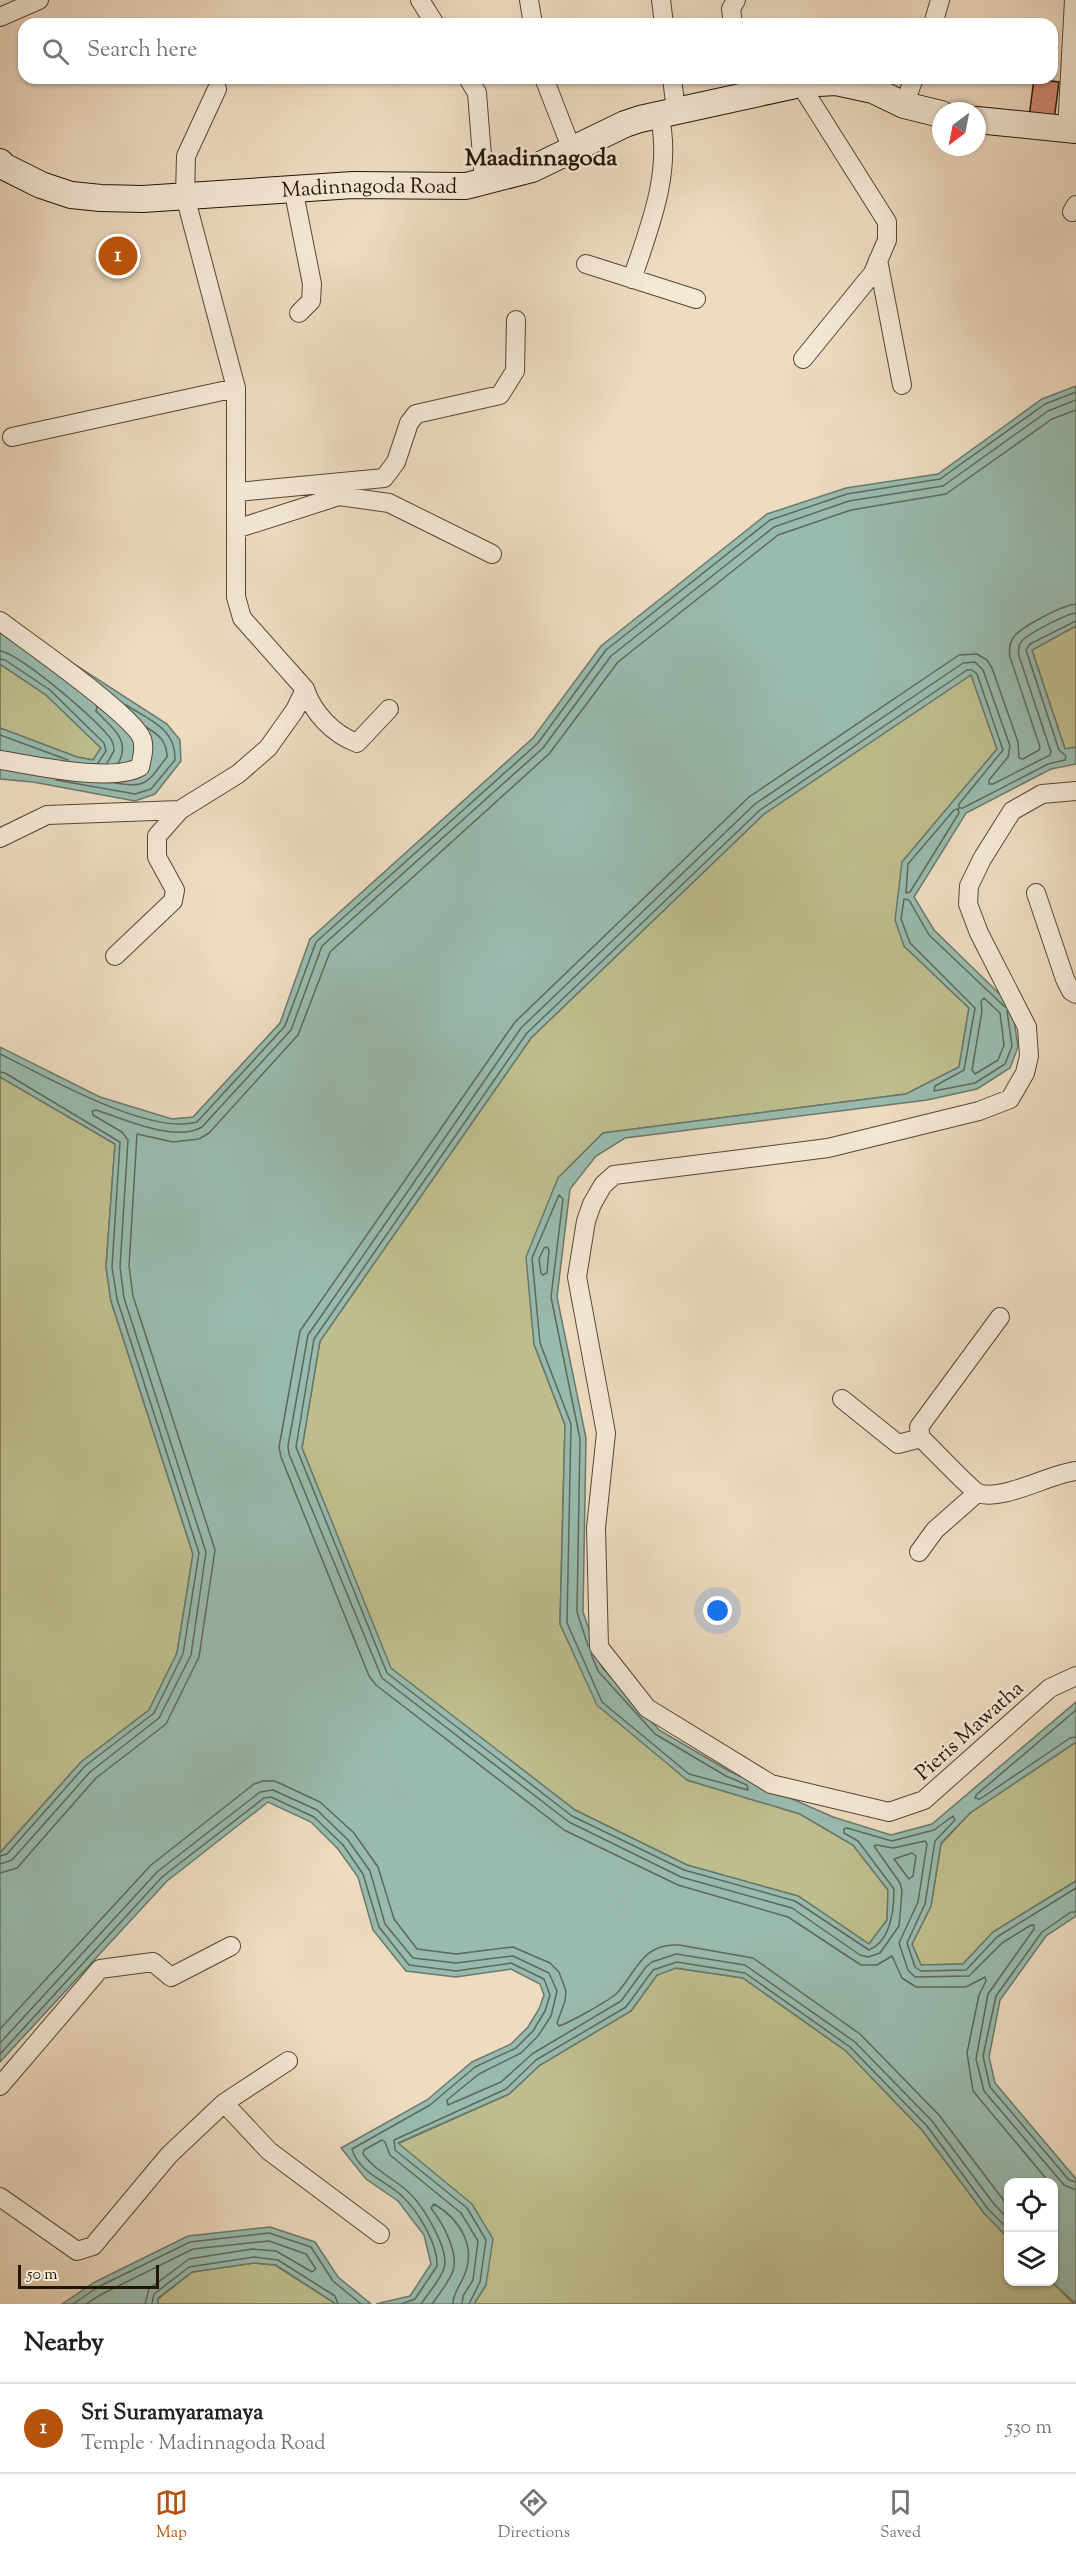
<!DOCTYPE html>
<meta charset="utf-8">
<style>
:root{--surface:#fff;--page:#f2f2f2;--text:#202124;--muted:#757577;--line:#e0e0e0;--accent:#b45309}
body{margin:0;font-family:"Sorts Mill Goudy",serif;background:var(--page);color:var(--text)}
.controls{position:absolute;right:18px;bottom:18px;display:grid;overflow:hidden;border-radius:12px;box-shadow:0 2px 4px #0004}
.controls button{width:54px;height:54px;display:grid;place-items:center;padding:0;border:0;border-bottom:2px solid var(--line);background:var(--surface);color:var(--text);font:30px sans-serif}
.compass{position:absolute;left:932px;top:102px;width:54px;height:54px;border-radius:50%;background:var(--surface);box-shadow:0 2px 4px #0004;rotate:212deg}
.scale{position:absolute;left:18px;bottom:15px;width:141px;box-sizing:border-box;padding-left:6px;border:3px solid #211506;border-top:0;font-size:16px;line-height:21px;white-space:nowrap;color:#211506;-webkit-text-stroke:4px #f4e8d6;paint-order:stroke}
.you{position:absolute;left:718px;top:1611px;width:21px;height:21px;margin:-15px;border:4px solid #fff;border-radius:50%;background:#1a73e8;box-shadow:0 0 0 9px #1a73e833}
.badge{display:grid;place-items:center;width:39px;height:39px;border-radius:50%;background:var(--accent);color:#fff;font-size:20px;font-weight:700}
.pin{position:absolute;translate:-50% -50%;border:3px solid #fff;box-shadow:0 2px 6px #0006}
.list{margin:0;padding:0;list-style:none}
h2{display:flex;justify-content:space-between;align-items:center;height:78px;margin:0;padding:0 24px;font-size:26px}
h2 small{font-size:20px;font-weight:400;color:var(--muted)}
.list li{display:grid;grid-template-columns:39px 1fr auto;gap:18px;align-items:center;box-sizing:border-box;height:90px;padding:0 24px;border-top:2px solid var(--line)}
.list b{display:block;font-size:22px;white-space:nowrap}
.list p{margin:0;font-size:20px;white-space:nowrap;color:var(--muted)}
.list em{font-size:20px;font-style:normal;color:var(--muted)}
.icon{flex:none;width:33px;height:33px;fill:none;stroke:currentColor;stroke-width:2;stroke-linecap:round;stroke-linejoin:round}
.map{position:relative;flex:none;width:1076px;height:2304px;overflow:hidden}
.search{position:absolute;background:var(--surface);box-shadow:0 2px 4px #0004;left:18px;right:18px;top:18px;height:66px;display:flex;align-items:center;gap:15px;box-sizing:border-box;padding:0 21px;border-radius:18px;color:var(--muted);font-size:22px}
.sheet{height:168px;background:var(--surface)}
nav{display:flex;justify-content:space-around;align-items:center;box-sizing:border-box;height:84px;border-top:2px solid var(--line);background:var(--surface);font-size:16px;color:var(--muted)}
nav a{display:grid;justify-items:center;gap:3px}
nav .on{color:var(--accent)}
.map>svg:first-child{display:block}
.green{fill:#bfbe8e;stroke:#706a4a;stroke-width:1.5}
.water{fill:#99bbaf;stroke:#69796b;stroke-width:1.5;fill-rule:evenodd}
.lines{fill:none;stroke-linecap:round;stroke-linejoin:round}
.shore{stroke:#5d685a;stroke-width:1.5}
.building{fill:#d38a73;stroke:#211506;stroke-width:1.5}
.street-casing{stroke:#544634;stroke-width:20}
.secondary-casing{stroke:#211506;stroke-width:28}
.street{stroke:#f4e8d6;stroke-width:18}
.secondary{stroke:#f4e8d6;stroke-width:26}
.labels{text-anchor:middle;stroke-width:5;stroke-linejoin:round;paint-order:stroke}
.street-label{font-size:21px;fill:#211506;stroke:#f4e8d6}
.quarter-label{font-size:24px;font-weight:bold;fill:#211506;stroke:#f4e8d6}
</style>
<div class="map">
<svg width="1076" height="2304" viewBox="0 0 1076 2304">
<rect width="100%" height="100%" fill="#eedbc0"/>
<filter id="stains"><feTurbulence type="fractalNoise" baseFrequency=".00333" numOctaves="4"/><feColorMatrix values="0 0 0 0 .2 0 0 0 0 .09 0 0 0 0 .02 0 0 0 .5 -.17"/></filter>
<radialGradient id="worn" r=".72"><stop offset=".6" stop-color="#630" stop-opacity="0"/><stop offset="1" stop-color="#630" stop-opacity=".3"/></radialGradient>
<path class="green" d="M1076 626V747L1065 749 1032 650Z
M0 664 46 695 101 748 93 760 77 757 0 728Z
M971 674 997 749 902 862 904 946 969 1008 959 1067 906 1094 603 1133 558 1178 534 1344 565 1425 560 1624 687 1780 800 1814 853 1845 888 1890 887 1920 869 1944 798 1896 687 1865 575 1810 390 1668 302 1448 320 1341 531 1038 764 814Z
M0 1077 115 1144 106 1267 111 1301 193 1554 177 1653 149 1710 81 1762 0 1853Z
M1076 1742V1881L993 1932 963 1964 921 1965 912 1944 931 1906 941 1844 970 1813Z
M675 1968 743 1978 846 2051 922 2130 984 2213 1008 2238V2282H1052L1074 2304H474L486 2285 397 2144 509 2094 540 2065 631 2011 657 1975Z
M254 2263 275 2265 336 2304H158V2299L192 2272Z"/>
<path class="water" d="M1076 386V626L1032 650 1065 749 1076 747V764L1051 769 966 813 914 897 934 930 1012 1006 1018 1047 1010 1068 977 1089 927 1100 625 1138 596 1156 570 1189 557 1297 586 1438 583 1612 602 1667 659 1730 729 1771 833 1817 891 1835 932 1824 1076 1702V1742L970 1813 941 1843 931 1906 912 1944 921 1965 963 1964 993 1932 1076 1881V1916L1046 1936 1000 2000 989 2057 995 2083 1076 2179V2304L1052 2282H1054V2182H1008V2238L984 2213 922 2130 846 2051 743 1978 676 1968 657 1975 631 2011 540 2065 509 2094 398 2143 472 2204 493 2239 486 2285 474 2304H376L410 2296 431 2264 424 2235 398 2201 366 2179 341 2148 427 2100 472 2062 511 2044 528 2027 539 2009 544 1995 540 1984 511 1969 456 1977 406 1971 373 1930 358 1877 338 1849 311 1822 268 1802 167 1881 0 2062V1853L81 1762 149 1710 177 1653 193 1554 111 1301 106 1267 115 1144 0 1077V1047L100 1097 172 1119 193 1117 280 1023 310 939 533 738 601 646 767 514 846 488 938 474 1042 399ZM971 675 997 749 902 862 895 920 904 946 969 1008 959 1067 906 1094 603 1133 558 1178 526 1257 534 1344 565 1425 560 1624 597 1705 687 1780 800 1814 853 1845 888 1890 887 1920 869 1944 798 1896 687 1865 575 1810 391 1668 302 1448 320 1341 531 1038 764 814Z
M0 612 15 626 167 724 180 740 181 761 155 794 135 801 33 782 0 779V728L77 757 93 760 101 748 46 695 0 664Z
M270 2227 315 2242 338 2277 371 2304H336L276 2265 254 2263 192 2272 158 2298V2304H62L95 2282 188 2236Z"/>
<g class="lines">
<path class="shore" d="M1076 613C1066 614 1027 634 1021 642 1018 646 1018 650 1019 656L1051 752 1050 755 993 784H989V780L1008 757 1010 746 983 670 975 662 963 663 755 804 521 1028 308 1335 288 1446 289 1454 382 1678 569 1822 681 1877 792 1908 860 1955 868 1957 880 1953 899 1926 902 1891 900 1883 874 1846 877 1845 893 1848 925 1841 927 1844 918 1902 899 1943 908 1970 915 1977 969 1976 1002 1943 1031 1925H1034V1929L988 1994 976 2059 984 2091 1064 2185 1076 2190
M1076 621 1030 644 1026 650 1059 750 1066 756 1065 760 1048 764 963 808H959V804L1003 750 977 674 972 670H967L760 810 527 1033 314 1339 296 1447 387 1673 572 1816 684 1870 795 1901 869 1950C891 1941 894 1909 894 1889L858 1841 844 1833V1829L847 1828 892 1841 934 1830 953 1816 955 1820 935 1841 925 1904 907 1943 915 1967 921 1971 966 1970 997 1937 1076 1888
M0 651C19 653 103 724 112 741 114 745 114 746 114 751L107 763
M0 659 5 660 50 690 104 743 106 751 98 763
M97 707 96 711C110 726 131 739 119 762
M0 735 68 760
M56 780 135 794 151 789 175 760C176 728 149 720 126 705
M115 783C148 789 148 781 167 757 167 741 159 735 146 727
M958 809 959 813 910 892 906 893 908 864 954 810Z
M984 998 1000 1013 1004 1045 998 1060 975 1074 972 1070 982 1011 981 1001Z
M1005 1007 929 935 909 900 904 899 901 919 910 943 975 1008 964 1070 935 1086 934 1091 975 1083 1005 1064 1012 1046 1007 1011
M0 1054C45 1076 149 1136 197 1122L285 1026 316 942 538 743 606 650 770 520 847 494 940 479 1045 404 1076 392
M0 1072 5 1073 120 1142 112 1267 117 1299 199 1553 183 1654 154 1713 85 1766 7 1854 0 1856
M547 1247 549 1250 547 1273 543 1275 541 1273 539 1259 544 1248Z
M588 1646 577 1612 580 1439 551 1297 563 1199 559 1195 532 1258 540 1343 571 1424 567 1623 602 1702 689 1774 748 1790 747 1785 726 1776 655 1734 598 1671 591 1654
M1076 1710 976 1795 975 1798 980 1799 1070 1738 1076 1737
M912 1853 916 1856 913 1876 909 1879 894 1859Z
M0 1864 12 1860 90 1772 159 1718 191 1655 206 1552 124 1298 120 1267 128 1140 122 1132 93 1115 92 1111 96 1110C124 1119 175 1143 202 1127L291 1030 322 946 543 748 611 656 774 527 849 501 943 486 1048 411 1076 400
M0 1873 17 1868 96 1778 166 1724 199 1657 215 1550 133 1296 129 1266 137 1134 173 1142 199 1139 209 1133 298 1035 330 952 549 754 618 662 778 535 851 510 946 494 1052 419 1076 410
M1076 1912H1071L1042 1932 996 1996 983 2056 990 2087 1069 2180 1076 2182
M0 2029 151 1865 254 1784 263 1781H275L320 1802 354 1833 378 1867 394 1919 417 1949 456 1954 513 1947 550 1963 559 1972 566 1991 565 2001 557 2023 559 2026C569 2023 608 2001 616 1994 637 1972 641 1943 679 1945L753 1958 860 2034 939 2115 1008 2206
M0 2043 157 1872 260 1792 273 1790 317 1810 348 1840 370 1871 385 1924 413 1958 456 1963 513 1956 549 1973 557 1991 551 2016 538 2036 521 2053 479 2074 447 2100 448 2105 501 2082 532 2054 621 2001 646 1967 652 1962 676 1954 745 1965 855 2042 932 2121 994 2204 1008 2219
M0 2054 162 1877 264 1798 271 1797 314 1817 343 1845 363 1874 379 1927 409 1965 456 1971 511 1963 544 1979 550 1995 545 2011 533 2031 516 2048 475 2067 430 2105 352 2149C358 2172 386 2181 402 2196 418 2211 438 2244 437 2266L415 2299 401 2304
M1049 2182 973 2091 967 2053 979 1995 986 1981 985 1977 966 1987H916L902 1978 892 1956 877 1965H861L788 1917 678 1885 564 1830 376 1685 369 1676 281 1457 279 1447 300 1331 515 1022 749 797 959 655 977 654 987 660 992 668 1018 742 1019 758 1023 759 1039 750 1040 747 1010 657C1009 651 1009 644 1013 638 1020 627 1063 605 1076 604
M73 2304 98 2287 190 2242 269 2233 311 2247 333 2281 361 2304
M86 2304 102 2294 193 2249 269 2241 306 2254 316 2269 312 2272 276 2251 252 2249 189 2259 149 2289 145 2304
M152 2304 154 2294 189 2267 254 2257 278 2260 335 2296 338 2304
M421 2304C428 2293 440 2281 444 2268 450 2249 421 2202 406 2190 390 2176 377 2172 363 2154L364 2150 382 2140 385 2142 390 2155 461 2213 478 2241 473 2280 463 2296 462 2304
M432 2304C439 2294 449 2282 453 2271 459 2252 442 2222 431 2208L434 2204C460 2219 478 2248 463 2278 459 2288 453 2293 453 2304
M469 2304 480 2282 486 2240 467 2208 395 2150 394 2140 506 2089 536 2060 626 2007 653 1970 677 1962 745 1973 850 2047 927 2126 988 2209 1008 2229"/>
</g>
<path class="building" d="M1034 79 1059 82 1054 120 1029 117Z"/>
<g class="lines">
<g class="street-casing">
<path id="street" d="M420 0 435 24
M529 0 533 24
M661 0 664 24
M0 17 39 0
M733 24 731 9 736 0
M933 24 940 0
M468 78 477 93 484 181
M544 78 572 150
M672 78 676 111
M800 84 887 222V240L873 273 803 359
M904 105 914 78
M1067 130 1074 0
M293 188 312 284 311 301 299 313
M1072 212 1076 205
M878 260 902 385
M586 264 696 299
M632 279C650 226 673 170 659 114
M12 437 236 388
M237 492 384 478 396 462 409 423 416 414 500 395 515 371 516 320
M236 529 339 496 389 503 492 554
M0 621C26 641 134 715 142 739 145 747 142 759 140 767 112 783 33 765 0 760
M305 689C313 713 333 734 357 743L389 709
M1076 791 1042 794 1012 811 982 859 969 886 968 904 979 933 1027 1027 1029 1056 1025 1073 1010 1099 979 1111 828 1148 614 1175 603 1185 592 1204 586 1221 577 1277 606 1433 596 1528 599 1647 647 1708 771 1784 889 1812 924 1800 1050 1688 1076 1676
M0 838 47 815 180 810
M1036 893 1065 979 1071 991 1076 994
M115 956 173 901 175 890 157 857V836L180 810 238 774 268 748 295 710 305 689 242 618 236 597V388L185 196 186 156 217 89
M1000 1317 919 1427 921 1438C931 1447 970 1489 978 1493 1002 1502 1049 1474 1076 1471
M842 1399 898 1444 921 1438
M919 1552 935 1530 977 1493
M0 2086 100 1969 153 1962 171 1977 231 1946
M224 2103 269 2151 380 2234
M0 2197 77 2251 93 2246 169 2155 224 2103 288 2061"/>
</g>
<g class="secondary-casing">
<g id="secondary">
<path d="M977 120 1076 130"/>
<path id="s1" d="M0 162 3 166 41 185 71 195 101 198 143 199 353 185 466 186 532 169 625 124 640 119 800 84 836 82 873 90 904 105 941 114"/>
</g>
</g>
<use href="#street" class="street"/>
<use href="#secondary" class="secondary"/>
</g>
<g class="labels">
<g class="street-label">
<text dy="7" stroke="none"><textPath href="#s1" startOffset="378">Madinnagoda Road</textPath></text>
<text transform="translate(969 1730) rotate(-42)" y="7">Pieris Mawatha</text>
</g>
<g class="quarter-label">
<text x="541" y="165">Maadinnagoda</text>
</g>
</g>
<rect width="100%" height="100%" filter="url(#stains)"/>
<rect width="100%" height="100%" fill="url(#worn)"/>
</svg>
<div class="controls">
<button><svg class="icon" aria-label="locate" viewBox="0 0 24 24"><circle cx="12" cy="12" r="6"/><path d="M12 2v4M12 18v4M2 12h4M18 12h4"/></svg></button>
<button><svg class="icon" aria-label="layers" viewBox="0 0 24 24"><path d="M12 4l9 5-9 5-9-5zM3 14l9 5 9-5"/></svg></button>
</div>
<svg class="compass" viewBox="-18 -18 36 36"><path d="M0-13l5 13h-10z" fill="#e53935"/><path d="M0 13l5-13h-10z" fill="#757577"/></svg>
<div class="scale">50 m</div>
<div class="you"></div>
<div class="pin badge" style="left:118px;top:256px">1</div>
<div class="search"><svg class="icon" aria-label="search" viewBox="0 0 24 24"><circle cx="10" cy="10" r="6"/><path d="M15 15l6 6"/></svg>Search here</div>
</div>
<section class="sheet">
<h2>Nearby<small></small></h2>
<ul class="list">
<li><span class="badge">1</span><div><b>Sri Suramyaramaya</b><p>Temple · Madinnagoda Road</p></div><em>530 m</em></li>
</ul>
</section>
<nav>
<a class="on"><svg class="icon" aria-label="map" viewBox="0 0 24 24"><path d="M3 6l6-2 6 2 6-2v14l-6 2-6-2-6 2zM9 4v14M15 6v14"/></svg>Map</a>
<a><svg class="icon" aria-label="directions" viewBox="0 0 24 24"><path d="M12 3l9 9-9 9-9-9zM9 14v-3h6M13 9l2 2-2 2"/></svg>Directions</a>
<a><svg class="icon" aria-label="saved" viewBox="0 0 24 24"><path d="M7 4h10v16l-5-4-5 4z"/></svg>Saved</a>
</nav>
